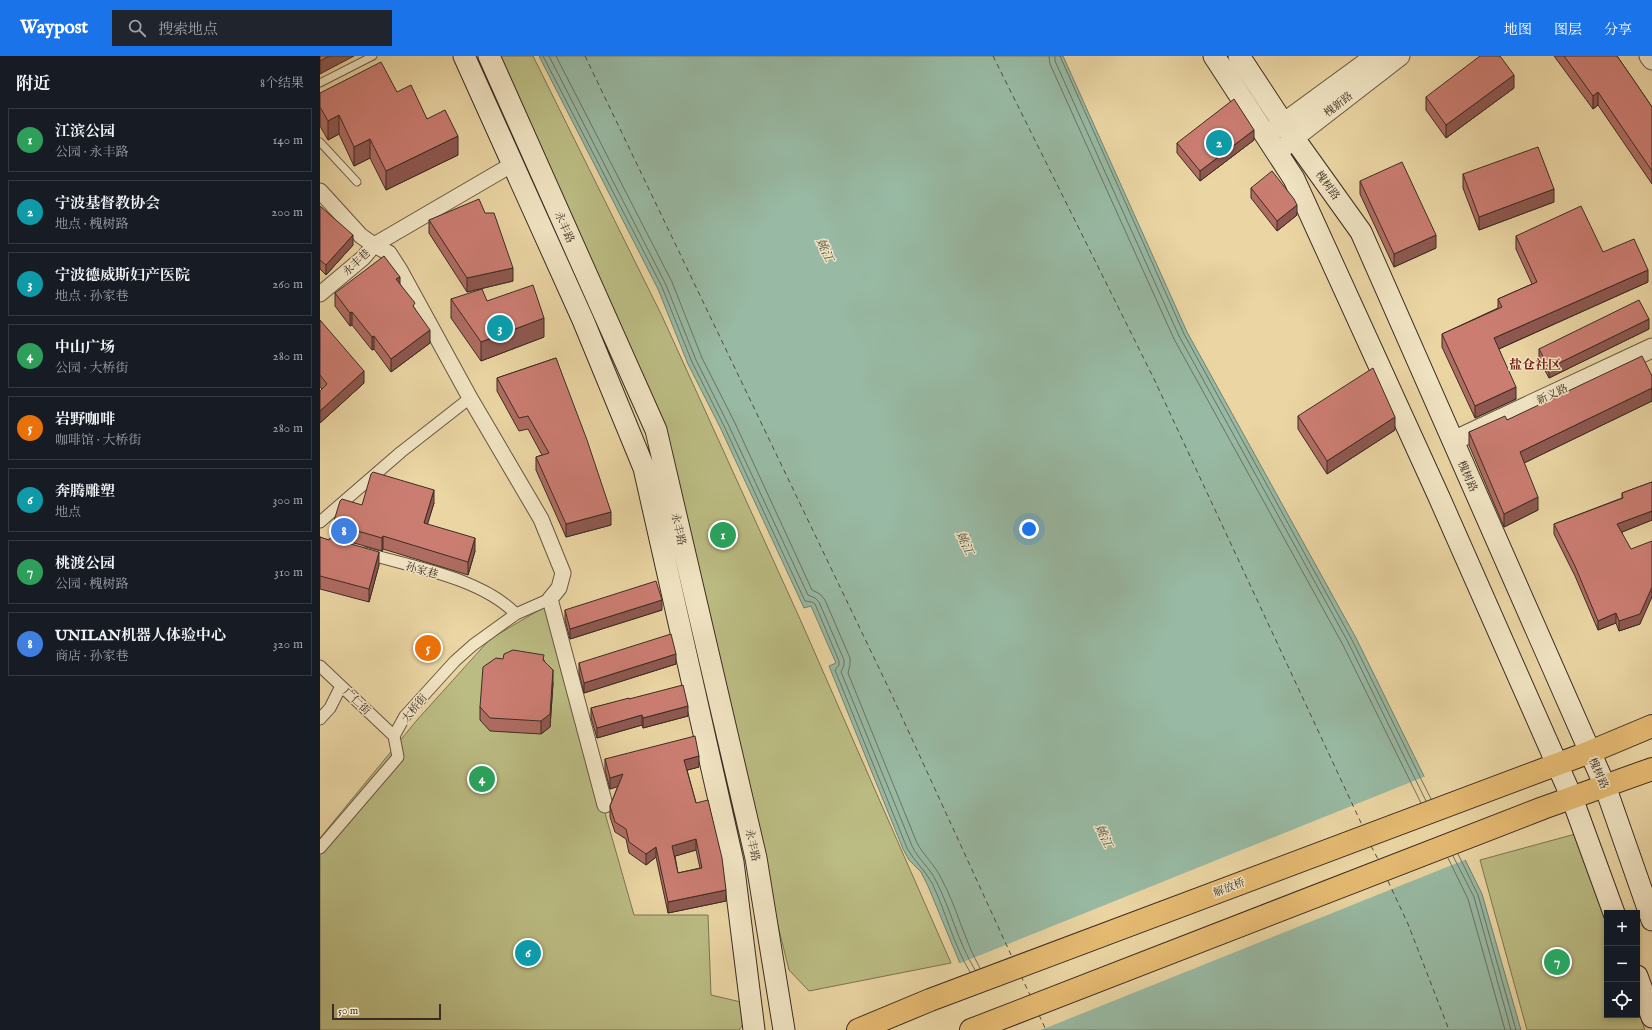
<!DOCTYPE html>
<html lang="zh">
<meta charset="utf-8">
<style>
:root{--surface:#171b24;--page:#20242c;--text:#f1f3f6;--muted:#9ea1a6;--line:#363941;--accent:#1a73e8}
body{margin:0;font-family:"IM FELL English","Noto Serif SC",serif;background:var(--page);color:var(--text)}
.controls{position:absolute;right:12px;bottom:12px;display:grid;overflow:hidden;border-radius:0px;box-shadow:0 2px 6px #0003}
.controls button{width:36px;height:36px;display:grid;place-items:center;padding:0;border:0;border-bottom:1px solid var(--line);background:var(--surface);color:var(--text);font:20px sans-serif}
.scale{position:absolute;left:12px;bottom:10px;width:109px;box-sizing:border-box;padding-left:4px;border:2px solid #3c2d24;border-top:0;font-size:11px;line-height:14px;white-space:nowrap;color:#3c2d24;-webkit-text-stroke:3px #f1e4c3;paint-order:stroke}
.you{position:absolute;left:709px;top:473px;width:14px;height:14px;margin:-10px;border:3px solid #fff;border-radius:50%;background:#1a73e8;box-shadow:0 0 0 6px #1a73e833}
.badge{display:grid;place-items:center;width:26px;height:26px;border-radius:50%;background:var(--accent);color:#fff;font-size:13px;font-weight:700}
.pin{position:absolute;translate:-50% -50%;border:2px solid #fff;box-shadow:0 1px 4px #0006}
.list{margin:0;padding:0;list-style:none}
h2{display:flex;justify-content:space-between;align-items:center;height:52px;margin:0;padding:0 16px;font-size:17px}
h2 small{font-size:13px;font-weight:400;color:var(--muted)}
.list li{display:grid;grid-template-columns:26px 1fr auto;gap:12px;align-items:center;box-sizing:border-box;height:64px;margin:0 8px 8px;padding:0 8px;border:1px solid var(--line);border-radius:0px}
.list b{display:block;font-size:15px;white-space:nowrap}
.list p{margin:0;font-size:13px;white-space:nowrap;color:var(--muted)}
.list em{font-size:13px;font-style:normal;color:var(--muted)}
.icon{flex:none;width:22px;height:22px;fill:none;stroke:currentColor;stroke-width:2;stroke-linecap:round;stroke-linejoin:round}
.map{position:relative;flex:none;width:1332px;height:974px;overflow:hidden}
header{display:flex;align-items:center;gap:24px;box-sizing:border-box;height:56px;padding:0 20px;background:var(--accent);color:#fff}
header strong{font-size:19px}
nav{display:flex;gap:22px;margin-inline-start:auto;font-size:14px}
.search{width:280px;height:36px;background:var(--page);display:flex;align-items:center;gap:10px;box-sizing:border-box;padding:0 14px;border-radius:0px;color:var(--muted);font-size:15px}
main{display:flex}
aside{flex:1;background:var(--surface)}
.map>svg:first-child{display:block}
.green{fill:#bbbc83;stroke:#7c7454}
.water{fill:#98b9a3;stroke:#738170}
.pier{fill:#ead5a3}
.lines{fill:none;stroke-linecap:round;stroke-linejoin:round}
.shore{stroke:#6a7364;stroke-width:1}
.ferry{stroke:#4e493d;stroke-width:1;stroke-dasharray:5 4;stroke-linecap:butt}
.service-casing{stroke:#685744;stroke-width:9}
.pedestrian-casing{stroke:#685744;stroke-width:13}
.minor-casing{stroke:#685744;stroke-width:17}
.tertiary-casing{stroke:#685744;stroke-width:21}
.secondary-casing{stroke:#3c2d24;stroke-width:23}
.primary-casing{stroke:#3c2d24;stroke-width:24}
.service{stroke:#f1e4c3;stroke-width:7}
.pedestrian{stroke:#f1e4c3;stroke-width:11}
.minor{stroke:#f1e4c3;stroke-width:15}
.tertiary{stroke:#f1e4c3;stroke-width:19}
.secondary{stroke:#f1e4c3;stroke-width:21}
.primary{stroke:#e5ba72;stroke-width:22}
.wall{fill:#af6c62;stroke:#3c2d24;fill-rule:evenodd}
.shaded-wall{fill:#8e5850;stroke:#3c2d24}
.building{fill:#cb7d72;stroke:#3c2d24;fill-rule:evenodd}
.labels{text-anchor:middle;stroke-width:3;stroke-linejoin:round;paint-order:stroke}
.street-label{font-size:11px;fill:#3c2d24;stroke:#f1e4c3}
.water-label{font-size:12px;font-style:italic;fill:#4e493d;stroke:#f1e4c3}
.quarter-label{font-size:13px;font-weight:bold;fill:#7a1f14;stroke:#f1e4c3}
</style>
<header>
<strong>Waypost</strong>
<div class="search"><svg class="icon" aria-label="search" viewBox="0 0 24 24"><circle cx="10" cy="10" r="6"/><path d="M15 15l6 6"/></svg>搜索地点</div>
<nav><a>地图</a><a>图层</a><a>分享</a></nav>
</header>
<main>
<aside>
<h2>附近<small>8个结果</small></h2>
<ul class="list">
<li><span class="badge" style="background:#2e9e5b">1</span><div><b>江滨公园</b><p>公园 · 永丰路</p></div><em>140 m</em></li>
<li><span class="badge" style="background:#0f9aa8">2</span><div><b>宁波基督教协会</b><p>地点 · 槐树路</p></div><em>200 m</em></li>
<li><span class="badge" style="background:#0f9aa8">3</span><div><b>宁波德威斯妇产医院</b><p>地点 · 孙家巷</p></div><em>260 m</em></li>
<li><span class="badge" style="background:#2e9e5b">4</span><div><b>中山广场</b><p>公园 · 大桥街</p></div><em>280 m</em></li>
<li><span class="badge" style="background:#e8710a">5</span><div><b>岩野咖啡</b><p>咖啡馆 · 大桥街</p></div><em>280 m</em></li>
<li><span class="badge" style="background:#0f9aa8">6</span><div><b>奔腾雕塑</b><p>地点</p></div><em>300 m</em></li>
<li><span class="badge" style="background:#2e9e5b">7</span><div><b>桃渡公园</b><p>公园 · 槐树路</p></div><em>310 m</em></li>
<li><span class="badge" style="background:#3f7fe0">8</span><div><b>UNILAN机器人体验中心</b><p>商店 · 孙家巷</p></div><em>320 m</em></li>
</ul>
</aside>
<div class="map">
<svg width="1332" height="974" viewBox="0 0 1332 974">
<rect width="100%" height="100%" fill="#ead5a3"/>
<filter id="stains"><feTurbulence type="fractalNoise" baseFrequency=".005" numOctaves="4"/><feColorMatrix values="0 0 0 0 .2 0 0 0 0 .09 0 0 0 0 .02 0 0 0 .5 -.17"/></filter>
<radialGradient id="worn" r=".72"><stop offset=".6" stop-color="#630" stop-opacity="0"/><stop offset="1" stop-color="#630" stop-opacity=".3"/></radialGradient>
<path class="green" d="M171 0H213L342 260 480 563 631 907 489 935 469 914 441 801 344 396Z
M226 550 314 859H388L391 939 425 947 422 970 419 974H0V782L97 664 170 583Z
M1259 777 1287 861V959H1317V950L1325 974H1207L1160 804Z"/>
<path class="water" d="M219 0H743L867 276 1036 582 1162 838 1201 974H676L675 966 639 905 608 830 601 816 589 804 583 793 509 610 516 607 491 550 484 552 400 371 368 308 338 233Z"/>
<path class="pier" d="M1106 720 1147 803 721 974H674L673 967 638 908Z"/>
<g class="lines">
<path class="shore" d="M223 0 342 231 372 306 404 370 485 545 492 546 495 548 519 605V609L515 614 587 792C594 805 605 814 612 827 626 856 633 888 650 916
M229 0 346 229 376 304 408 368 488 539 495 542 499 546 524 604V609L521 616 592 790C598 803 610 812 616 825 631 854 638 886 655 914
M236 0 352 226 382 302 414 365 492 534 500 538 505 544 530 602V609L528 617 597 787C604 800 615 809 621 822 637 851 644 884 660 912
M729 0 730 8 854 283 1023 589 1101 747
M735 0V5L859 280 1028 586 1106 745
M740 0 864 278 1032 584 1111 743
M1138 798 1158 839 1196 974
M1133 800 1154 841 1191 974
M1128 802 1148 843 1185 974"/>
<path class="ferry" d="M265 0 570 635 692 901
M673 0 834 323 1043 771
M1051 790 1059 805
M1068 825 1088 868 1129 974
M701 920 710 939
M719 959 726 974"/>
<g class="service-casing">
<path id="service" d="M0 27 53 0
M0 86 37 126"/>
</g>
<g class="pedestrian-casing">
<path id="pedestrian" d="M0 466 81 396 150 342
M45 497C93 511 161 522 196 558
M0 610 74 680
M0 663 10 652 21 630
M0 792 78 701 74 680 85 660 135 605 153 589 196 558 230 543"/>
</g>
<g class="minor-casing">
<path id="minor" d="M0 135 41 180 54 189 69 197 80 214 150 342 221 463 243 517 239 532 230 543 285 749
M0 238 43 202 54 189 193 108"/>
</g>
<g class="tertiary-casing">
<path id="tertiary" d="M1329 0 1332 4
M951 76 1055 0
M963 92 974 82 1080 0
M1133 385 1332 292"/>
</g>
<g class="secondary-casing">
<path id="secondary" d="M144 0 263 264 324 412 413 806 434 974
M169 0 336 374 436 802 464 974
M894 0 974 123 1119 441 1252 742 1294 857
M919 0 963 67 1041 176 1285 730 1332 864
M1317 920 1332 961"/>
</g>
<g class="primary-casing">
<path id="primary" d="M538 974 610 944 1270 696 1332 670
M651 974 1223 752 1332 713"/>
</g>
<use href="#service" class="service"/>
<use href="#pedestrian" class="pedestrian"/>
<use href="#minor" class="minor"/>
<use href="#tertiary" class="tertiary"/>
<use href="#secondary" class="secondary"/>
<use href="#primary" class="primary"/>
</g>
<path class="wall" d="M1234 0H1297L1332 51V128L1278 49 1273 53Z
M1194 32 1126 82 1106 54V41Z
M77 36 107 63 138 99 66 134 50 102 34 110 19 78 8 84 0 70V37Z
M934 84 880 125 857 97V87Z
M1143 118 1234 146 1159 174 1143 132Z
M1040 125 1116 192 1074 211 1040 138Z
M931 132 977 159 957 175 931 142Z
M0 150 33 189 6 219 0 213Z
M109 164 193 225 147 236 109 177Z
M1196 180 1283 196 1328 226 1179 293 1196 343 1155 362 1122 291V278L1178 252V243L1212 228 1196 193Z
M80 228 95 253 110 287 71 316 54 293 52 294 32 269 30 270 15 250V237Z
M131 243 167 245 224 281 161 305 131 262Z
M0 264 44 327 0 367V335L2 333 0 331Z
M1329 273 1229 322 1219 303V293Z
M236 302 291 469 246 481 216 414V401L222 399 208 373 199 375 177 335V322Z
M1332 320V345L1204 407 1218 454 1184 471 1149 389V376L1187 364Z
M978 360 1075 374 1007 418 978 373Z
M1332 426V464L1302 476 1320 568 1299 575 1296 567 1278 574 1255 520 1234 478V468L1302 442V437Z
M114 447 107 468 155 495 148 519 63 493 62 495 13 481V468Z
M0 481 59 509 49 546 0 533Z
M245 554H342L250 583 245 564Z
M183 603 224 604 233 627 230 671 221 678 170 675 160 664V651Z
M259 607 356 608 264 637 259 617Z
M309 643 368 660 323 672 322 669 277 682 271 662V652Z
M285 703 379 711 367 714 376 747 406 845 348 857 336 801 326 809 309 797 306 783 295 776 290 761V750L298 730 290 733 285 714ZM376 794 380 812 358 817 355 800Z"/>
<path class="shaded-wall" d="M9 0H34L0 18V5Z
M1194 19V32L1126 82V69Z
M1278 36V49L1273 53V40Z
M19 59V78L8 84V65Z
M934 74V84L880 125V115Z
M138 80V99L66 134V115Z
M50 83V102L34 110V91Z
M1234 133V146L1159 174V161Z
M977 149V159L957 175V165Z
M33 179V189L6 219V209Z
M1116 179V192L1074 211V198Z
M193 212V225L147 236V222Z
M1328 214V226L1174 295V282Z
M80 221V234L76 223Z
M32 256V269L30 270V257Z
M224 262V281L161 305V286Z
M1329 263V273L1229 322V312Z
M110 274V287L71 316V303Z
M54 280V293L52 294V281Z
M44 315V327L0 367V355Z
M1196 331V343L1155 362V350Z
M1332 332V345L1200 409V396Z
M1075 361V374L1007 418V405Z
M114 434V447L104 480V467Z
M1218 441V454L1184 471V458Z
M1332 455V464L1297 478V468Z
M291 456V469L246 481V468Z
M63 480V493L62 495V482Z
M155 482V495L148 519V506Z
M59 496V509L49 546V533Z
M1332 531V541L1320 568 1299 575V565Z
M342 544V554L250 583V573Z
M1296 557V567L1278 574V565Z
M356 598V608L264 637V627Z
M233 614V627L230 671 221 678V665Z
M368 650V660L323 672V662Z
M322 659V669L277 682V672Z
M379 700V711L364 715V704Z
M303 718V729L290 733V722Z
M376 783V794L352 801V790Z
M336 791V801L326 809V798Z
M406 834V845L348 857V846Z"/>
<path class="building" d="M0 0H9L0 5Z
M1160 0H1180L1194 19 1126 69 1106 41Z
M1244 0H1297L1313 23 1332 51V115L1278 36 1273 40Z
M61 6 77 36 91 29 107 63 125 54 138 80 66 115 50 83 34 91 19 59 8 65 0 51V37Z
M914 43 934 74 880 115 857 87Z
M1218 91 1234 133 1159 161 1143 118Z
M1082 106 1116 179 1074 198 1040 125Z
M952 115 974 143 977 149 957 165 931 132Z
M159 143 165 157H174L193 212 147 222 109 164Z
M0 150 33 179 6 209 0 204Z
M1261 150 1283 196 1314 183 1328 214 1174 282 1196 331 1155 350 1122 278 1182 251 1178 243 1217 226 1196 180Z
M64 200 80 221 76 223 95 247 93 250 110 274 71 303 54 280 52 281 32 256 30 257 15 237Z
M213 229 224 262 161 286 131 243 162 233 167 245Z
M1319 244 1329 263 1229 312 1219 293Z
M0 264 44 315 0 355V335L7 328 0 319Z
M1322 300 1332 320V332L1200 396 1218 441 1184 458 1149 376 1185 360 1187 364Z
M236 302 267 384 291 456 246 468 216 401 229 397 208 360 199 362 177 322Z
M1053 312 1075 361 1007 405 978 360Z
M53 416 114 434 104 467 155 482 148 506 63 480 62 482 13 468 20 445 22 443 42 449 51 418Z
M1332 426V455L1297 468 1311 493 1332 485V531L1320 558 1299 565 1296 557 1278 565 1255 510 1234 468 1303 442 1302 437Z
M0 481 9 484 10 482 59 496 49 533 0 520Z
M336 525 342 544 250 573 245 554Z
M351 578 356 598 264 627 259 607Z
M193 594 224 599 223 604 233 614 230 658 221 665 170 662 160 651 163 611 176 602 183 603 184 598Z
M363 629 368 650 323 662 322 659 277 672 271 652 309 642V643Z
M375 680 379 700 364 704 376 747 388 744 402 802 406 834 348 846 336 791 326 798 309 786 306 773 295 766 290 750 303 718 290 722 285 703ZM376 783 382 812 358 817 352 790Z"/>
<g class="labels">
<g class="street-label">
<text transform="translate(1018 48) rotate(-38)" y="4">槐新路</text>
<text transform="translate(1008 129) rotate(54)" y="4">槐树路</text>
<text transform="translate(245 171) rotate(66)" y="4">永丰路</text>
<text transform="translate(36 206) rotate(-43)" y="4">永丰巷</text>
<text transform="translate(1232 338) rotate(-25)" y="4">新义路</text>
<text transform="translate(1148 420) rotate(66)" y="4">槐树路</text>
<text transform="translate(359 473) rotate(77)" y="4">永丰路</text>
<text transform="translate(102 514) rotate(16)" y="4">孙家巷</text>
<text transform="translate(37 645) rotate(43)" y="4">广仁街</text>
<text transform="translate(94 652) rotate(-51)" y="4">大桥街</text>
<text transform="translate(1279 717) rotate(66)" y="4">槐树路</text>
<text transform="translate(433 789) rotate(77)" y="4">永丰路</text>
<text transform="translate(909 831) rotate(-21)" y="4">解放桥</text>
</g>
<g class="water-label">
<text transform="translate(505 194) rotate(65)" y="4">姚江</text>
<text transform="translate(645 487) rotate(65)" y="4">姚江</text>
<text transform="translate(784 780) rotate(65)" y="4">姚江</text>
</g>
<g class="quarter-label">
<text x="1215" y="313">盐仓社区</text>
</g>
</g>
<rect width="100%" height="100%" filter="url(#stains)"/>
<rect width="100%" height="100%" fill="url(#worn)"/>
</svg>
<div class="controls">
<button>+</button>
<button>−</button>
<button><svg class="icon" aria-label="locate" viewBox="0 0 24 24"><circle cx="12" cy="12" r="6"/><path d="M12 2v4M12 18v4M2 12h4M18 12h4"/></svg></button>
</div>
<div class="scale">50 m</div>
<div class="you"></div>
<div class="pin badge" style="left:403px;top:479px;background:#2e9e5b">1</div>
<div class="pin badge" style="left:899px;top:87px;background:#0f9aa8">2</div>
<div class="pin badge" style="left:180px;top:272px;background:#0f9aa8">3</div>
<div class="pin badge" style="left:162px;top:723px;background:#2e9e5b">4</div>
<div class="pin badge" style="left:108px;top:592px;background:#e8710a">5</div>
<div class="pin badge" style="left:208px;top:897px;background:#0f9aa8">6</div>
<div class="pin badge" style="left:1237px;top:906px;background:#2e9e5b">7</div>
<div class="pin badge" style="left:24px;top:475px;background:#3f7fe0">8</div>
</div>
</main>
